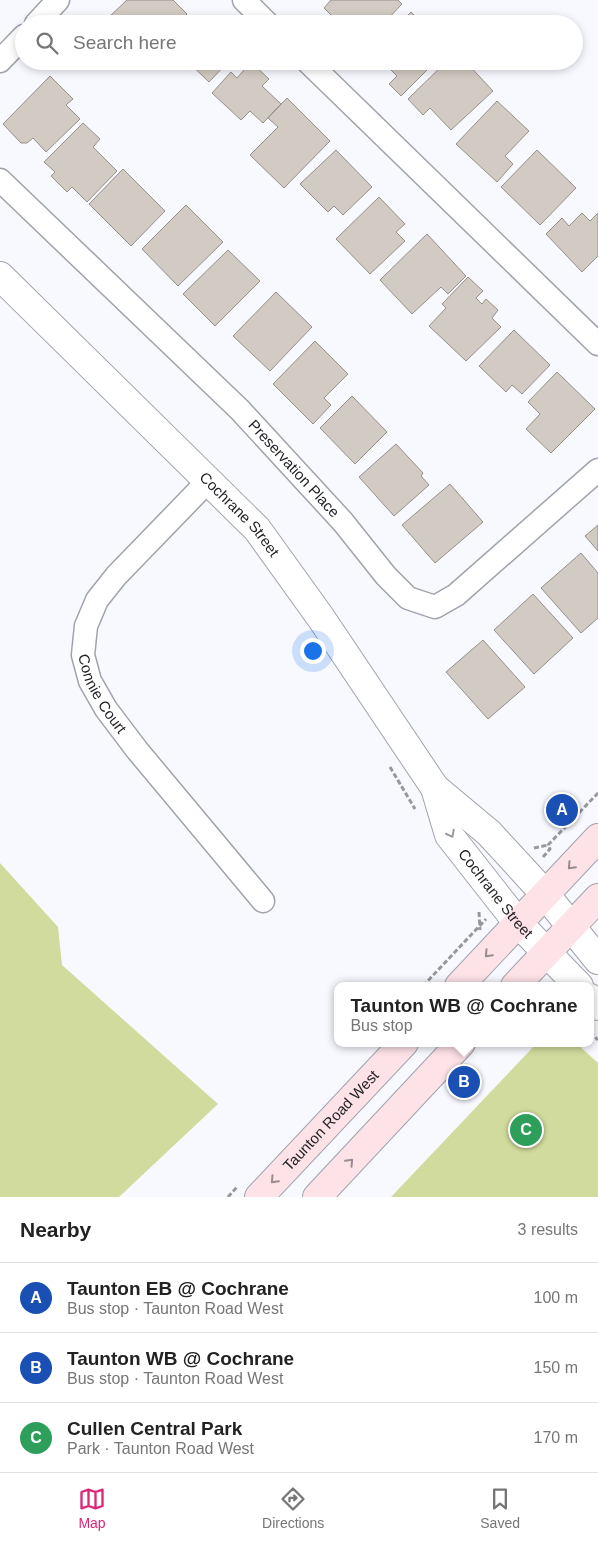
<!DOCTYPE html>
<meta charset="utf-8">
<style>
:root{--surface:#fff;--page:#f6f6f6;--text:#222;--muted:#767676;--line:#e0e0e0;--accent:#db2777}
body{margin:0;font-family:Helvetica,sans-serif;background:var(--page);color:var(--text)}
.you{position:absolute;left:312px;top:650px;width:18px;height:18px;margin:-12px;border:4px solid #fff;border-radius:50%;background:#1a73e8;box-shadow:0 0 0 8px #1a73e833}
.badge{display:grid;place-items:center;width:32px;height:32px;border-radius:50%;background:var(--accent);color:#fff;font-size:16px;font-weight:700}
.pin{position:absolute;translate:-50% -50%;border:2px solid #fff;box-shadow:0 1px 5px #0006}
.popup{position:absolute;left:334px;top:982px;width:260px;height:65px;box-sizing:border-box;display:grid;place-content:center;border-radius:10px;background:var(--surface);filter:drop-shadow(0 1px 4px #0005);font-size:16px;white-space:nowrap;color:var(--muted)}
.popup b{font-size:19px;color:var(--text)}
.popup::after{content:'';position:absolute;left:50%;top:100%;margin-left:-10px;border:10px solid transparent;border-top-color:var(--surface)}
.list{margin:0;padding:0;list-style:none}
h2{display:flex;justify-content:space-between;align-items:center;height:65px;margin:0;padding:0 20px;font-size:21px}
h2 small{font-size:16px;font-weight:400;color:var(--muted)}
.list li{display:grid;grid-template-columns:32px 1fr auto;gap:15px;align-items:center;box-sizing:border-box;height:70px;padding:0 20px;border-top:1px solid var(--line)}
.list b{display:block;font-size:19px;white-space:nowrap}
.list p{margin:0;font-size:16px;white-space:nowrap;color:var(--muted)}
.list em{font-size:16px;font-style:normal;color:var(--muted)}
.icon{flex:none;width:28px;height:28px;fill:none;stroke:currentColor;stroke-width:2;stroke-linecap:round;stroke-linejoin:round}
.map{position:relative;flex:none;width:598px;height:1197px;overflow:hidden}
.search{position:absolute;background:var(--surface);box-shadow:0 2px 8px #0003;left:15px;right:15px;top:15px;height:55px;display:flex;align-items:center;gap:12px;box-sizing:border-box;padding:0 18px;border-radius:28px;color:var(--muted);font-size:19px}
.sheet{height:275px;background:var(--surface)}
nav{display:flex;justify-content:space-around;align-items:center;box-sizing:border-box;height:70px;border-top:1px solid var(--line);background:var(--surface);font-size:14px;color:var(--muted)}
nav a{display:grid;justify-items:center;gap:2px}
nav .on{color:var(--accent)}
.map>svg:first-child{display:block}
.green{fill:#d1db9d}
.building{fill:#d2cbc3;stroke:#968f88}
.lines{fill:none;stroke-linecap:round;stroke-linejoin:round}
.minor-casing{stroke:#a1a3ac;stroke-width:25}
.tertiary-casing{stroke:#a1a3ac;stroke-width:30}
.secondary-casing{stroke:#a1a3ac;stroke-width:30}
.path{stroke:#97989e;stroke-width:3;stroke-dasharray:5 2.5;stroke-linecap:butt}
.minor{stroke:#fff;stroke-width:22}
.tertiary{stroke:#fff;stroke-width:28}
.secondary{stroke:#fde2e8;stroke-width:28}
.oneway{stroke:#9a9b9c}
.oneway2{stroke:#998b90}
.labels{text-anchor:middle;stroke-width:4;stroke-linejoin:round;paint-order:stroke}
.street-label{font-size:15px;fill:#1f2024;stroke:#fff}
</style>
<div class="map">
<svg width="598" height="1197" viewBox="0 0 598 1197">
<rect width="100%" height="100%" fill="#f7f9ff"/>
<path class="green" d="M0 863 58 927 62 965 218 1104 119 1197H0Z
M537 1043H576L598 1063V1197H391Z"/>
<path class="building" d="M127 0H173L187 14 176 24H115L109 17Z
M331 0H398L402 4 383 24H340L324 8Z
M411 12 423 24H399Z
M187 61H229L209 82Z
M382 61H436L401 96 389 84 397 76Z
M447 61H465L493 91 451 130 430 108 423 115 408 99Z
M251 62 269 79 262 86 281 104 263 123 250 111 241 120 212 93 231 72 237 78Z
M50 76 73 99 66 105 80 119 46 152 33 138 27 143H21L3 124Z
M287 98 330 141 284 188 250 155 278 127 268 118Z
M497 101 529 131 505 156 513 164 497 182 456 144Z
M83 123 100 139 93 147 117 171 87 202 72 187 67 192 51 176 55 172 44 162Z
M336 150 372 187 343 215 334 206 328 212 300 184Z
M537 150 576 188 540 225 501 187Z
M123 169 165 211 131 246 89 204Z
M379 197 405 224 396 232 405 241 370 274 336 239Z
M186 205 223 242 178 286 142 249Z
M582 213 590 221 598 213V256L582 272 546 234 562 218 569 226Z
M427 234 466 276 448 294 441 287 412 314 380 280Z
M228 250 260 281 215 326 183 294Z
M468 277 483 291 476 298 482 304 486 299 498 310 492 318 501 327 466 361 429 326 446 308 442 304Z
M276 292 312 327 270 371 233 336Z
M514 330 550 365 522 394 512 385 506 392 479 366Z
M315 341 348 374 324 398 331 405 313 424 273 384Z
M557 372 595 409 551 453 526 429 540 414 528 402Z
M352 396 387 432 355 464 320 428Z
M396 444 423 473 421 476 429 485 394 516 359 477Z
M450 484 483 522 435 563 402 525Z
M598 525V551L585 536Z
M581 553 598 573V618L581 633 541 588Z
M533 594 573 638 534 674 494 630Z
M483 640 525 687 488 719 446 672Z"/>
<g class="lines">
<g class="minor-casing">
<g id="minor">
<path d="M244 0 268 24"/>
<path d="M36 24 58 0"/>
<path d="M0 61 24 36"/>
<path d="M307 61 598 344"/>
<path id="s1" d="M0 180 240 410 343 522 386 576 408 598 435 607 456 595 598 470"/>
<path id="s2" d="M209 480 116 576 97 600 86 626 83 655 90 681 106 709 137 750 263 901"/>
</g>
</g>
<g class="tertiary-casing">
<g id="tertiary">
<path id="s3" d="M0 276 257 529 321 618 435 788 489 833 545 894 598 960"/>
<path id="s4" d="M435 788 449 835 518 923 579 986"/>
<path d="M590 998 598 1006"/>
</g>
</g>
<g class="secondary-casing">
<g id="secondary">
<path d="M459 986 598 838"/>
<path d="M515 986 598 898"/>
<path id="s5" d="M259 1197 404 1043"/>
<path d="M317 1197 461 1043"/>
</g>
</g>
<path class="path" d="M390 767 415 809
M534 848 548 845
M543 857 550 849 548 845 598 793
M479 912 480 930
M423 986 486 919
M590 1032 598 1040
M228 1197 237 1187"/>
<use href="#minor" class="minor"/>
<use href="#tertiary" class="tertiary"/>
<use href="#secondary" class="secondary"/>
</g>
<defs><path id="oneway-chevron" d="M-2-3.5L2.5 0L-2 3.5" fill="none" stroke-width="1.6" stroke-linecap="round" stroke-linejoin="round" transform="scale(1.25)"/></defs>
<use class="oneway" href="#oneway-chevron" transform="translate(451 834) rotate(63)"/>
<g class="oneway2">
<use href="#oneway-chevron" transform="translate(571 866) rotate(133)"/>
<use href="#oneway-chevron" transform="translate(488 954) rotate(134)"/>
<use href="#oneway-chevron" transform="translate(350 1162) rotate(-47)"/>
<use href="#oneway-chevron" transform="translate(274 1180) rotate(133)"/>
</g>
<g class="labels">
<g class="street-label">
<text dy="5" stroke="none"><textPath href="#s1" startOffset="412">Preservation Place</textPath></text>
<text dy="5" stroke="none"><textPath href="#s3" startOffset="338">Cochrane Street</textPath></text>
<text dy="5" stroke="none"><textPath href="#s2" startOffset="265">Connie Court</textPath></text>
<text dy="5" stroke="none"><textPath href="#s4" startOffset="124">Cochrane Street</textPath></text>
<text dy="5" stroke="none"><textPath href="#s5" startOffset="105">Taunton Road West</textPath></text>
</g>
</g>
</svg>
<div class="you"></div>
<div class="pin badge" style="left:562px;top:810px;background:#1a4fb4">A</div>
<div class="pin badge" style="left:464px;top:1082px;background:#1a4fb4">B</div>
<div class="popup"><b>Taunton WB @ Cochrane</b>Bus stop</div>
<div class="pin badge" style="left:526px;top:1130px;background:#2e9e5b">C</div>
<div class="search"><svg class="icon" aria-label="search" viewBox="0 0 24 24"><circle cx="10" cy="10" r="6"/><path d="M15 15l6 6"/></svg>Search here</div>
</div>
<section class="sheet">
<h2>Nearby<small>3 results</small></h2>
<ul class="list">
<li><span class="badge" style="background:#1a4fb4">A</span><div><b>Taunton EB @ Cochrane</b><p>Bus stop · Taunton Road West</p></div><em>100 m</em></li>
<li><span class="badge" style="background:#1a4fb4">B</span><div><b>Taunton WB @ Cochrane</b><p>Bus stop · Taunton Road West</p></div><em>150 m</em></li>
<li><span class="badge" style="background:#2e9e5b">C</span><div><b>Cullen Central Park</b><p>Park · Taunton Road West</p></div><em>170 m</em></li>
</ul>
</section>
<nav>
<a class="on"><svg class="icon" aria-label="map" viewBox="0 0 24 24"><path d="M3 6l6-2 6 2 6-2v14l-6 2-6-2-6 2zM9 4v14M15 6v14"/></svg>Map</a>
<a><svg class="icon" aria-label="directions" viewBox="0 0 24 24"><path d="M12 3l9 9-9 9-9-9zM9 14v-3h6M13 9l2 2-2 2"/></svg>Directions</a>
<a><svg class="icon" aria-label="saved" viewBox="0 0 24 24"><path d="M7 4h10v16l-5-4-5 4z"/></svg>Saved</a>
</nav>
